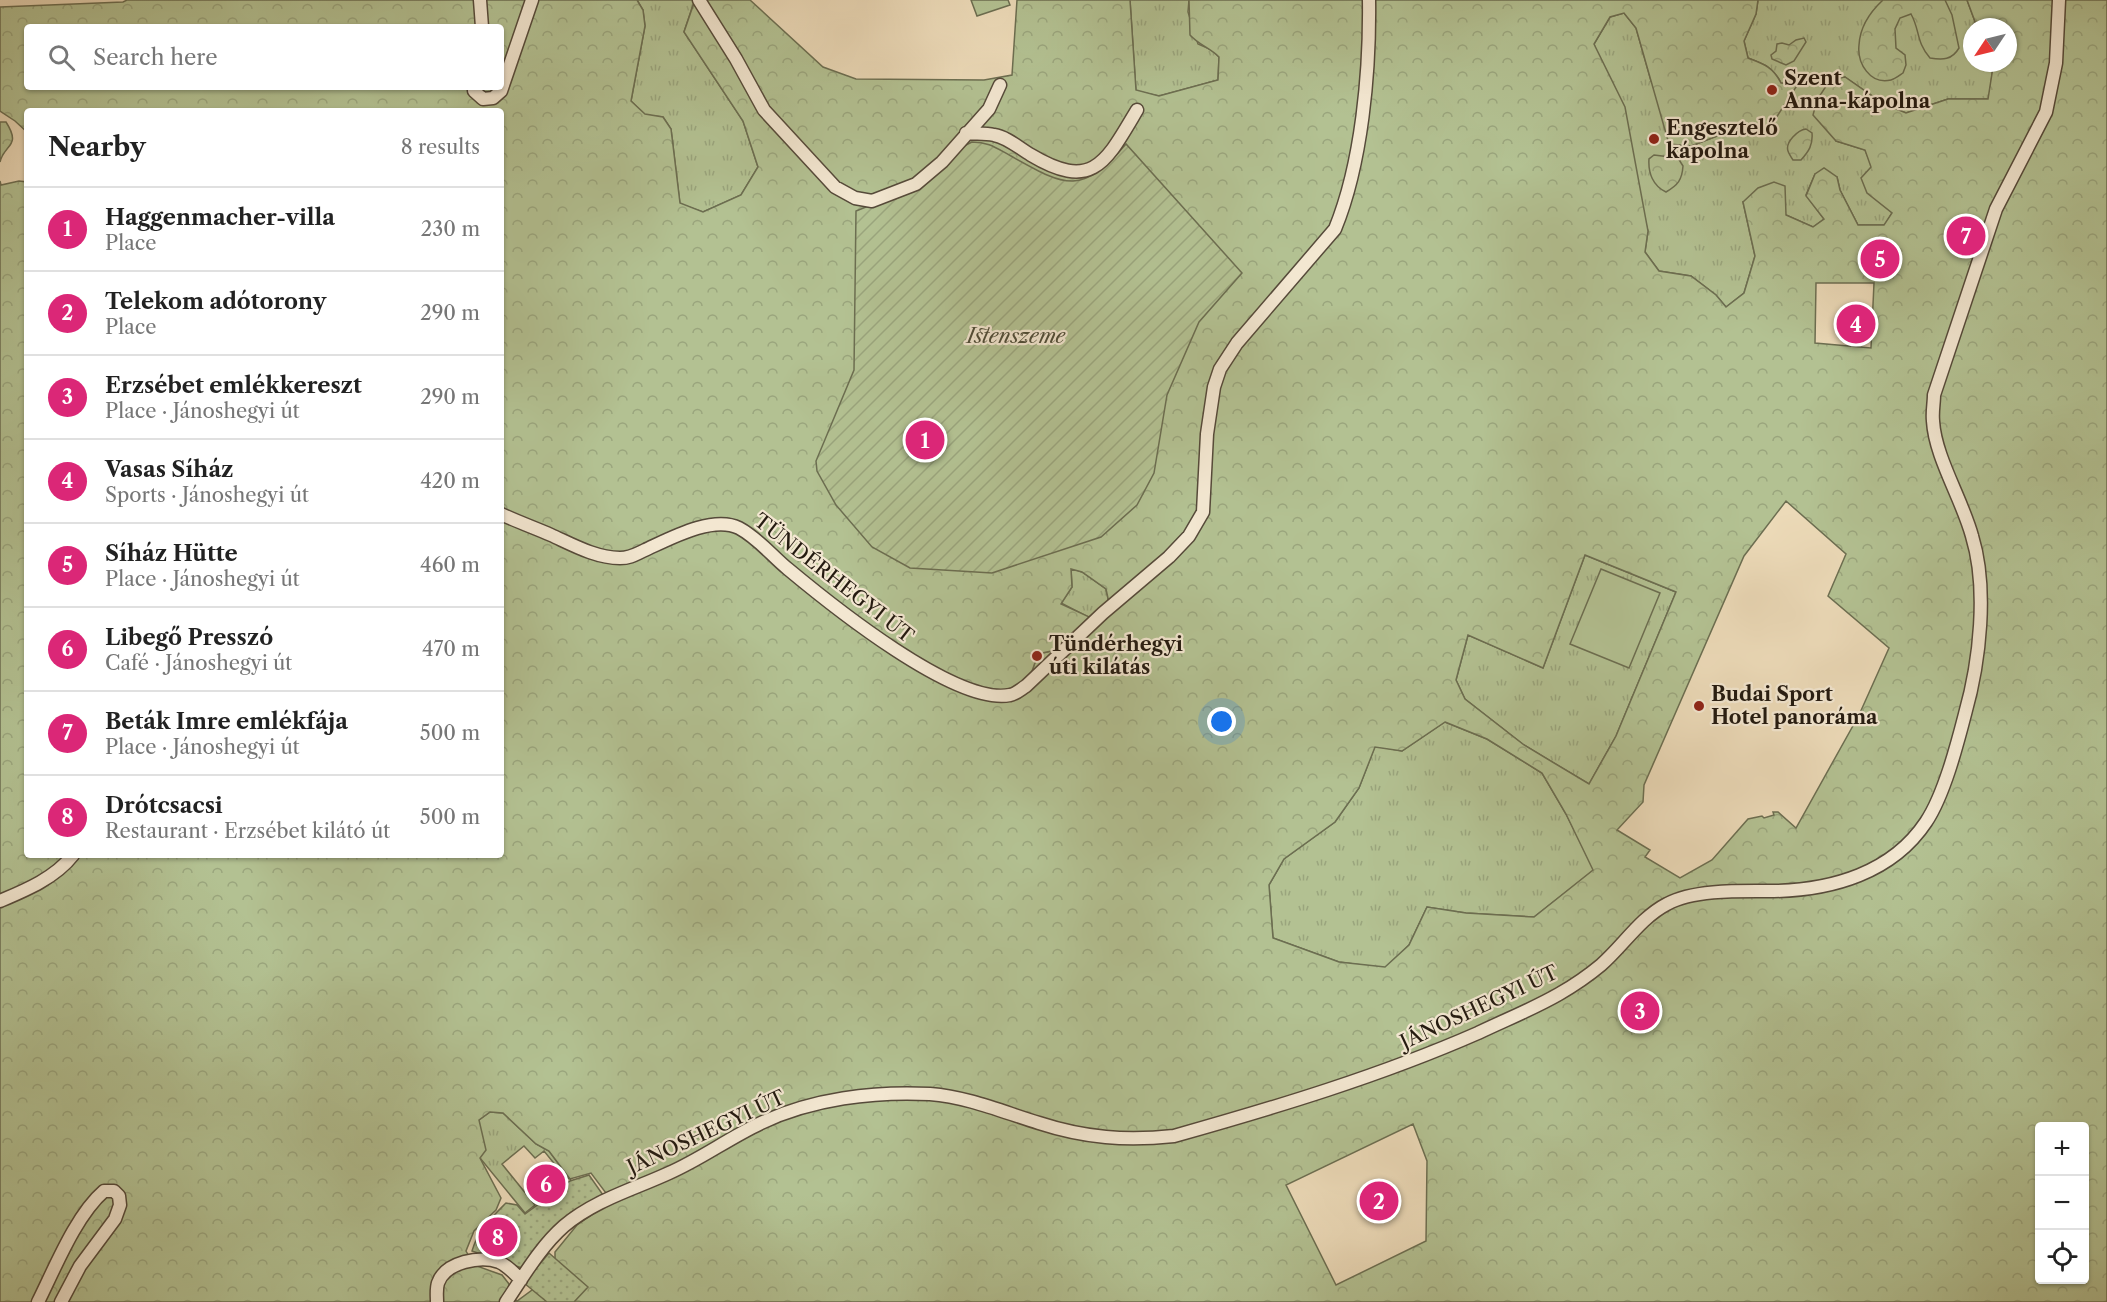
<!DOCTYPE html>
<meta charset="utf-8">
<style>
:root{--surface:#fff;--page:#f6f6f6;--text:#222;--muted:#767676;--line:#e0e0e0;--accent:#db2777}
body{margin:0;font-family:"Libre Caslon Text",serif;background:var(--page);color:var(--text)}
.controls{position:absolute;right:18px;bottom:18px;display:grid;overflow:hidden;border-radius:6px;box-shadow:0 2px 4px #0004}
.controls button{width:54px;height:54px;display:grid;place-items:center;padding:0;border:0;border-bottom:2px solid var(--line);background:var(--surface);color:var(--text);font:30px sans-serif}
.compass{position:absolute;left:1963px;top:18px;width:54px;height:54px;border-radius:50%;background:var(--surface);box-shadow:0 2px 4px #0004;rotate:235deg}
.you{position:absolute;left:1222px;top:722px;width:21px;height:21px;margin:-15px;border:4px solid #fff;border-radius:50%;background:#1a73e8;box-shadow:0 0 0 9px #1a73e833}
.badge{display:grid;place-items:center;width:39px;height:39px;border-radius:50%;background:var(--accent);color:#fff;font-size:20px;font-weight:700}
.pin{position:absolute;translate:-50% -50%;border:3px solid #fff;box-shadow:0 2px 6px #0006}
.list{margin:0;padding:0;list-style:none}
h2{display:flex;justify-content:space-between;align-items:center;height:78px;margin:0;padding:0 24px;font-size:26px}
h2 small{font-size:20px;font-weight:400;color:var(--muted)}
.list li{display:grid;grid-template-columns:39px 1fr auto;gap:18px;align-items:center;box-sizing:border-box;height:84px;padding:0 24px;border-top:2px solid var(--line)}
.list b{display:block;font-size:22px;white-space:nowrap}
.list p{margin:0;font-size:20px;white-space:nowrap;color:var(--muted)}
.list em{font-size:20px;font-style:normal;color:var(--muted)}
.icon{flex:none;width:33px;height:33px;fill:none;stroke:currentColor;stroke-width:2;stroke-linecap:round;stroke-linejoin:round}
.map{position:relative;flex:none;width:2107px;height:1302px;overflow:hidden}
.search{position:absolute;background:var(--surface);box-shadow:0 2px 4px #0004;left:24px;top:24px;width:480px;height:66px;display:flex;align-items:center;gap:15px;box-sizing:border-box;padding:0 21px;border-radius:6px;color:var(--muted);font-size:22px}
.panel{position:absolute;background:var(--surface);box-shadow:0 2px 4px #0004;left:24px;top:108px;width:480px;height:750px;border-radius:6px}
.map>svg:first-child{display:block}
.grass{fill:url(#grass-tufts);stroke:#6c6e51;stroke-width:1.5}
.forest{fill:url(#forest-crowns);stroke:#6c6e51;stroke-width:1.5;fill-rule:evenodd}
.park{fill:url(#park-dots);stroke:#6c6e51;stroke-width:1.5}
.garden{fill:url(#garden-furrows);stroke:#6c6e51;stroke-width:1.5}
.pitch{fill:#b3c192;stroke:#6c6e51;stroke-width:1.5}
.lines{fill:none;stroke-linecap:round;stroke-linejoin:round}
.minor-casing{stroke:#564a3a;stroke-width:15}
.minor{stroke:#f3e7d1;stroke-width:12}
.poi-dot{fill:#8f2418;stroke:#f3e7d1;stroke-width:2}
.labels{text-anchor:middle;stroke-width:4.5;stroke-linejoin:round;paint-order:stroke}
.poi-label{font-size:20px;font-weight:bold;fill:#241a10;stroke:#f3e7d1;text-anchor:start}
.park-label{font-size:20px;font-style:italic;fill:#4f4c37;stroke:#f3e7d1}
.street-label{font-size:20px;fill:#241a10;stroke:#f3e7d1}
</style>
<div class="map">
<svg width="2107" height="1302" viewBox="0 0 2107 1302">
<defs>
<pattern id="grass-tufts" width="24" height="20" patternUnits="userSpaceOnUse" patternTransform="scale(1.5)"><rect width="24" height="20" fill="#b3c192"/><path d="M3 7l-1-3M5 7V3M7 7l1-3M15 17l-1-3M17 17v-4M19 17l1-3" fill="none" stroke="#9aa57d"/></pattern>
<pattern id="forest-crowns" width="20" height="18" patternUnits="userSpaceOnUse" patternTransform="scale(1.5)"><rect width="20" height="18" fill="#b3c192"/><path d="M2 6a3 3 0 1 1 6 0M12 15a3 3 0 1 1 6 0" fill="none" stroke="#9aa57d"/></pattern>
<pattern id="park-dots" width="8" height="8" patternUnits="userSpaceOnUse" patternTransform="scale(1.5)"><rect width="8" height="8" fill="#b3c192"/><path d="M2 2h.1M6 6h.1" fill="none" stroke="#9aa57d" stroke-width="1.8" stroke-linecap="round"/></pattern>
<pattern id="garden-furrows" width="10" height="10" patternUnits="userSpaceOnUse" patternTransform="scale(1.5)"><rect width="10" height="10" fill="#b3c192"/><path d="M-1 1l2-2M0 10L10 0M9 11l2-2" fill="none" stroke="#9aa57d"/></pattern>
</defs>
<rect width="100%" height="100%" fill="#ecdab8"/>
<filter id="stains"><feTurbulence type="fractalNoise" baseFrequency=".00333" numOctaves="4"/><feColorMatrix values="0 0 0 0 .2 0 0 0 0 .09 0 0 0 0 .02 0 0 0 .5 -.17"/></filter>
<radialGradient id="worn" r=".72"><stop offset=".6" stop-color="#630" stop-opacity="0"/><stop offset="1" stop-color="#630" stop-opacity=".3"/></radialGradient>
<path class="grass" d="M637 0H693L694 2 684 32 743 121 758 167 741 195 703 212 680 204 671 129 663 117 645 115 631 101 645 26 643 10Z
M1130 0H1189L1188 12 1198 44 1212 50 1219 57 1218 80 1159 96 1136 91Z
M1758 0H1967L1977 27H1972V63H1991L1993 67 1989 99H1948L1906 113 1884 104 1845 77 1836 141 1865 150 1892 213 1885 225H1858L1840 190 1837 177 1815 174 1806 195 1824 219 1813 227 1786 215 1743 202 1755 256 1744 293 1726 307 1716 295 1691 276 1659 271 1645 252 1648 231 1594 44 1610 17 1624 13 1636 28 1651 81 1691 146 1730 131 1797 84 1781 83C1773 67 1764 64 1748 58L1744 41 1756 14Z
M1585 555 1676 592 1616 736 1589 784 1524 745 1465 699 1456 680 1468 635 1543 668Z
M1071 568 1082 572 1106 589 1109 603 1090 618 1061 603 1072 587Z
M1056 650 1030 676 1038 654Z
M1445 722 1487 739 1542 773 1566 814 1594 870 1534 917 1466 913 1427 907 1409 945 1385 968 1339 962 1273 938 1269 885 1284 859 1335 822 1359 788 1375 746 1402 751Z
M490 1112 503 1113 536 1144 549 1151 570 1179 565 1177 544 1151 535 1158 524 1146 502 1164 535 1205 525 1213 480 1158 479 1120Z"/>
<path class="forest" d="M127 0H637L643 10 645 26 631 101 645 114 663 117 671 129 680 203 703 212 741 195 758 167 743 121 684 32 695 0H750L823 67 856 79 984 80 1012 75 1017 0H1130L1136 90 1159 96 1218 80 1219 57C1210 48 1199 45 1190 35L1189 0H1758L1756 14 1744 41 1748 58C1764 64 1773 67 1781 83L1798 84 1776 118 1750 136 1730 131 1691 146 1669 144 1636 28 1624 13 1610 17 1594 44 1625 107 1648 231 1645 252 1659 271 1691 276 1716 295 1726 307 1744 293 1755 256 1743 202 1758 188 1774 182 1785 186 1786 215 1813 227 1824 219 1806 196 1815 174 1824 168 1837 177 1840 190 1858 225H1884L1892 213 1867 193 1861 178 1871 167 1865 150 1836 141 1813 115 1817 100 1830 80 1845 77 1884 104 1906 113 1948 99H1988L1993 67 1991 63H2008V27H1977L1967 0H2107V1302H0V181L1 185 19 181 27 182V855H501V111H27V132L15 121 0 111V7L123 2ZM27 27H501V87H27ZM1816 283H1874L1871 348 1815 343ZM1786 501 1846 554 1828 596 1889 648 1859 715 1796 828 1778 812H1773L1774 815 1764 818 1762 816 1748 819 1712 860 1680 878 1645 857 1650 850 1617 830 1643 802 1644 785 1744 556ZM1585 555 1676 592 1616 736 1589 784 1524 745 1465 699 1456 680 1468 635 1543 668ZM1071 569 1082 572 1106 589 1109 603 1089 617 1061 604 1072 587ZM1056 650 1030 677 1038 654ZM1445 722 1487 739 1542 773 1566 814 1593 870 1534 917 1466 913 1427 907 1409 945 1385 967 1339 962 1273 938 1269 885 1284 859 1335 822 1359 788 1375 747 1402 751ZM490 1112 503 1113 536 1144 549 1151 570 1179 591 1173 612 1201 577 1225 555 1252V1270L547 1279 517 1301 507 1294 509 1284 502 1275 474 1265 466 1251 474 1231 496 1210 501 1198 480 1158 486 1150 479 1120ZM1413 1124 1427 1161 1426 1241 1336 1285 1286 1185ZM2040 1126H2084V1280H2040Z
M1883 0H1945L1952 15 1959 48C1952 60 1943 60 1930 58 1916 42 1920 30 1911 14L1900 18 1895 29 1896 48 1905 55 1906 65 1903 73C1900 75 1895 79 1891 80 1870 85 1857 63 1859 45 1860 27 1870 12 1883 0Z
M1804 38 1806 42 1794 61 1786 65 1772 59 1771 55 1776 51 1777 44 1782 43 1789 45 1796 40Z
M0 122H6C22 147 4 144 0 162Z
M1806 129 1812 133C1813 145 1809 151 1801 160H1793C1791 157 1789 154 1788 151 1785 142 1798 130 1806 129Z
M1654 155 1678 158 1683 166C1682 180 1678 185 1666 192 1653 186 1648 173 1649 159Z"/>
<path class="park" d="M589 1175 603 1195 571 1212 540 1244 522 1268 472 1251C478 1230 491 1218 506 1203L517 1205 525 1214 570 1181Z
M549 1253 588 1287 574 1302H547L524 1283Z"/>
<path class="garden" d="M972 142C989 142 996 148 1011 156 1065 186 1081 197 1126 144L1242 273 1199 322 1167 395 1154 473 1137 505 1101 537 992 573 910 568 872 547 836 505 817 471 816 461 854 370 856 211 908 190 960 148Z"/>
<path class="pitch" d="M971 0H1008L1010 5 977 16Z
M1601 569 1660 593 1629 668 1570 644Z"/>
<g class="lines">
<g class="minor-casing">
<path id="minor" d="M480 0 482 27
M699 0 736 59 764 110 835 187 855 198 872 201 916 184 942 162 989 109 1000 85
M474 87V91L483 99 493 98 501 91 532 0
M966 133C975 134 985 133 994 135 1007 137 1019 148 1031 155 1093 192 1106 162 1137 110
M501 514C518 522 535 528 551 535 573 545 596 558 620 558 631 558 636 554 645 550 671 538 713 515 739 528 758 538 772 556 788 569 830 604 956 706 1010 695 1016 694 1021 689 1026 686L1103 613 1169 557 1189 536 1203 512 1207 434 1214 387 1220 369 1237 343 1335 229C1362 163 1370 71 1369 0
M0 901C26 890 55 878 73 855
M38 1302C55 1268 76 1215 104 1191H114L119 1196 120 1205 115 1219 80 1266 61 1302
M437 1302C437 1296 436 1289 438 1283 445 1262 481 1255 499 1262 508 1266 514 1273 521 1280
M506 1302C523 1277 540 1247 564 1226 595 1200 632 1190 669 1173 701 1159 729 1138 761 1123 811 1099 874 1091 930 1094 968 1097 1003 1112 1039 1123 1085 1138 1126 1141 1174 1136 1277 1107 1380 1076 1478 1033 1505 1020 1533 1009 1559 994 1573 986 1589 975 1601 965 1623 946 1640 918 1667 904 1694 889 1743 891 1774 891 1832 890 1892 873 1926 822 1944 795 1957 745 1965 714 1980 661 1988 588 1972 536 1962 499 1935 457 1933 421 1932 412 1934 403 1934 395L1996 209 2046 112 2056 63 2059 0"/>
</g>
<use href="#minor" class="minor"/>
</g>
<g class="poi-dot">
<circle cx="1772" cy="90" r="6"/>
<circle cx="1654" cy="139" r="6"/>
<circle cx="1037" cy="656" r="6"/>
<circle cx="1699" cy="706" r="6"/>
</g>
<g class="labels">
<g class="poi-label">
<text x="1784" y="85">Szent<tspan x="1784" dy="23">Anna-kápolna</tspan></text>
<text x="1666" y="135">Engesztelő<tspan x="1666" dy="23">kápolna</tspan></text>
<text x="1049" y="651">Tündérhegyi<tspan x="1049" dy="23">úti kilátás</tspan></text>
<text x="1711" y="701">Budai Sport<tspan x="1711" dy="23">Hotel panoráma</tspan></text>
</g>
<g class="park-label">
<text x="1016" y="343">Istenszeme</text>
</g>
<g class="street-label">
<text transform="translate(834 578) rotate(38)" y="7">TÜNDÉRHEGYI ÚT</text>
<text transform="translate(1479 1007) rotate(-25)" y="7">JÁNOSHEGYI ÚT</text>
<text transform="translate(706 1132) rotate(-25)" y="7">JÁNOSHEGYI ÚT</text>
</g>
</g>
<rect width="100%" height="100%" filter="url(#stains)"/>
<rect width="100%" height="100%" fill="url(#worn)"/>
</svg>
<div class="controls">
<button>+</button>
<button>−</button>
<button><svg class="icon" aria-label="locate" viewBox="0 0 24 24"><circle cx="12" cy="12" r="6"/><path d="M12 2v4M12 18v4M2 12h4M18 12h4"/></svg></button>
</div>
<svg class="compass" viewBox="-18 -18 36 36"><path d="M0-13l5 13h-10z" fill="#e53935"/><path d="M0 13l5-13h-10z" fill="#767676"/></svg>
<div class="you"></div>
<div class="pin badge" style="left:925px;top:440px">1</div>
<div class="pin badge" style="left:1379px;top:1201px">2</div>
<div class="pin badge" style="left:1640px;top:1011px">3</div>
<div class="pin badge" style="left:1856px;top:324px">4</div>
<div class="pin badge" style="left:1880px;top:259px">5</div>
<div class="pin badge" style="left:546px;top:1184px">6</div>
<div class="pin badge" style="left:1966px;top:236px">7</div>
<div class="pin badge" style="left:498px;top:1237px">8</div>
<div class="search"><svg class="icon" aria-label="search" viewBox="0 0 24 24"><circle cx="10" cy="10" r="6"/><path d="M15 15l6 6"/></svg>Search here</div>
<section class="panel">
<h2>Nearby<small>8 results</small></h2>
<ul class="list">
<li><span class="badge">1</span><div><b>Haggenmacher-villa</b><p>Place</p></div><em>230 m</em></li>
<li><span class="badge">2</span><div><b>Telekom adótorony</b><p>Place</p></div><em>290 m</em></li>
<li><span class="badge">3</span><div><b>Erzsébet emlékkereszt</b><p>Place · Jánoshegyi út</p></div><em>290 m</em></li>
<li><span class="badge">4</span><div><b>Vasas Síház</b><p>Sports · Jánoshegyi út</p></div><em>420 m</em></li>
<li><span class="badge">5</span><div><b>Síház Hütte</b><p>Place · Jánoshegyi út</p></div><em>460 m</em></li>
<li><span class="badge">6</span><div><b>Libegő Presszó</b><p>Café · Jánoshegyi út</p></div><em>470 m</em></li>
<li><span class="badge">7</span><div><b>Beták Imre emlékfája</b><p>Place · Jánoshegyi út</p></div><em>500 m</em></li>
<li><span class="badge">8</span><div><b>Drótcsacsi</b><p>Restaurant · Erzsébet kilátó út</p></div><em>500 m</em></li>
</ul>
</section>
</div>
